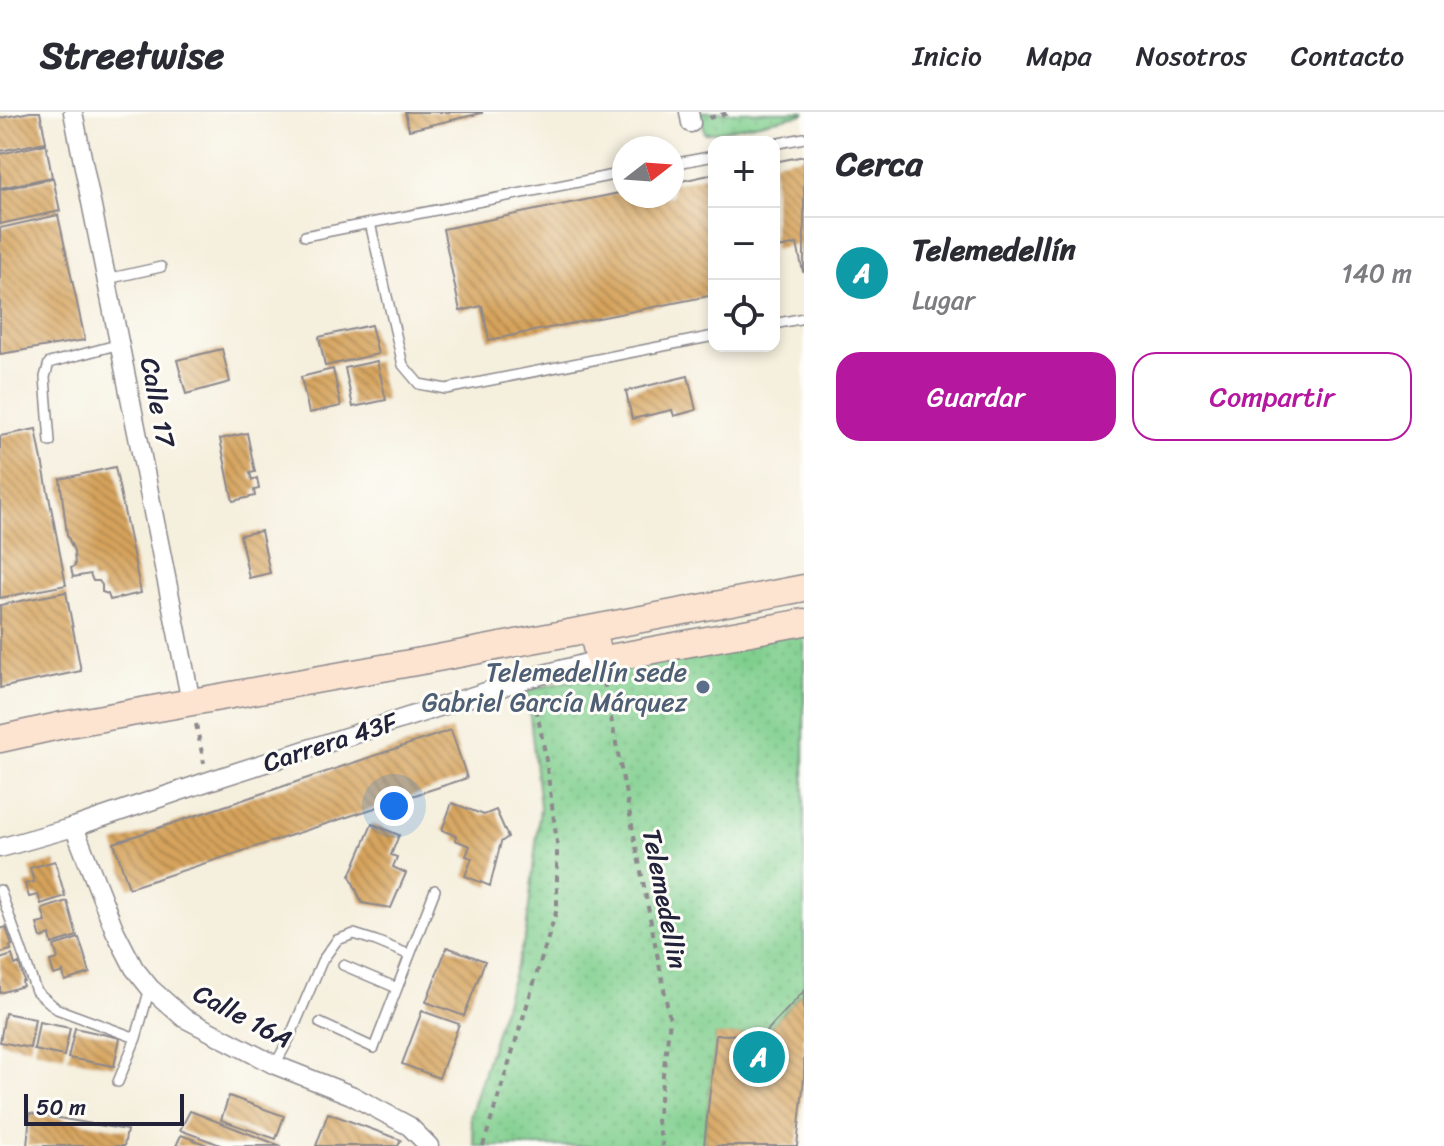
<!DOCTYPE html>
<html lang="es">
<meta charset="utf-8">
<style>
:root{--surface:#fff;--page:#f7f7f7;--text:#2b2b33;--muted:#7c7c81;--line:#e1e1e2;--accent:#b5179e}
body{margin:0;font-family:Sriracha,sans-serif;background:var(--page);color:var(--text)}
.controls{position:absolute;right:24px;top:24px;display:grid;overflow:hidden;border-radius:16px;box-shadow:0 4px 12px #0003}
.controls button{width:72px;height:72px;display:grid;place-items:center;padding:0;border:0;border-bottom:2px solid var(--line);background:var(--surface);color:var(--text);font:40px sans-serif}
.compass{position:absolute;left:612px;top:24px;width:72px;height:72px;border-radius:50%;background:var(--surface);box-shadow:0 4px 12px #0003;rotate:73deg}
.scale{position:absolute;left:24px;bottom:20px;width:160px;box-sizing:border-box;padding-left:8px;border:4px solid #22223b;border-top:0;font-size:22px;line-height:28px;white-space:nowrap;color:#22223b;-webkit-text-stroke:6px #fdfcf7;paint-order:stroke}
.you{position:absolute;left:394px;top:694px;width:28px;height:28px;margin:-20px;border:6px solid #fff;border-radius:50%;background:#1a73e8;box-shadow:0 0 0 12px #1a73e833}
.badge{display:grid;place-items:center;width:52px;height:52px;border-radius:50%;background:var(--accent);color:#fff;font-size:26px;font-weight:700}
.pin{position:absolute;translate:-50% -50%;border:4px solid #fff;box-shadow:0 2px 8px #0006}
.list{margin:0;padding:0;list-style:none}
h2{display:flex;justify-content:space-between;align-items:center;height:104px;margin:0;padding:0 32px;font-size:34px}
h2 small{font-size:26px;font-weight:400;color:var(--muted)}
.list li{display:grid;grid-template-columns:52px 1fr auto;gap:24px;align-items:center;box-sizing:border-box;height:112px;padding:0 32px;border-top:2px solid var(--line)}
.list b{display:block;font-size:30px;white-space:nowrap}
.list p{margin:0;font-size:26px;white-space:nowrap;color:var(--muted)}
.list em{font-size:26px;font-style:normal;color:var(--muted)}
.actions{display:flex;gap:16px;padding:24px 32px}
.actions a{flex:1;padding:18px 0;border:2px solid var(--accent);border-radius:24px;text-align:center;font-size:28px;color:var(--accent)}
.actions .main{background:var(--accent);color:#fff}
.icon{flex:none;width:44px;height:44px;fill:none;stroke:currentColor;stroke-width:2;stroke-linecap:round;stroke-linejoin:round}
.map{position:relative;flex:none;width:804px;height:1034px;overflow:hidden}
header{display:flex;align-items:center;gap:48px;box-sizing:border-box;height:112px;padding:0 40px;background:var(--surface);border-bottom:2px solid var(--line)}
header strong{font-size:38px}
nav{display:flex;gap:44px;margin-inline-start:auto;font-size:28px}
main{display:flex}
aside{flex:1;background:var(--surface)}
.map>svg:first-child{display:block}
.green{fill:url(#green-dots);stroke:#517864;stroke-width:2}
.building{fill:url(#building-back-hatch)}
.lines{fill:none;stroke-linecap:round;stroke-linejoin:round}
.lane-casing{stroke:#8c888c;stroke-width:12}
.street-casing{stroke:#8c888c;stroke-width:21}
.secondary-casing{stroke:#8c888c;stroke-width:29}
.path{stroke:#8c888c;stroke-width:4;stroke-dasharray:6 6;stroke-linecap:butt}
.lane{stroke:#fff;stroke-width:9}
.street{stroke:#fff;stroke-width:18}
.secondary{stroke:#fde4d1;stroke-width:26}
.service-dot{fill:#5c6f8a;stroke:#fdfcf7;stroke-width:3}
.labels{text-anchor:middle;stroke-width:6;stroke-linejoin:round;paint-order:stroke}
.street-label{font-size:26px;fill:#22223b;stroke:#fdfcf7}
.service-label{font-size:26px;fill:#4e5e75;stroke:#fdfcf7;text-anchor:end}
</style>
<header>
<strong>Streetwise</strong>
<nav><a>Inicio</a><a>Mapa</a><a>Nosotros</a><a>Contacto</a></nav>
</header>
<main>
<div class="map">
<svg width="804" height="1034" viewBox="0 0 804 1034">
<defs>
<pattern id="green-dots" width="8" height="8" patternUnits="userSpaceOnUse" patternTransform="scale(2)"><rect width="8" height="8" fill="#80cf8e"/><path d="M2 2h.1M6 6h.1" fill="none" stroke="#6eb17b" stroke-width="1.8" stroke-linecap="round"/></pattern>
<pattern id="building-back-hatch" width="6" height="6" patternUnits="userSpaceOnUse" patternTransform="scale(2)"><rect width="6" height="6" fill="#d6a35b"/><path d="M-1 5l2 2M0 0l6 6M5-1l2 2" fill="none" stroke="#ad844c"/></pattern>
</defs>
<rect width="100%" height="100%" fill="#fdfcf7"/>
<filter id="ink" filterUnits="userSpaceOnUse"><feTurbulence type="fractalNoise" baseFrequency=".0125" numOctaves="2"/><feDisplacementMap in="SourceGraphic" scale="16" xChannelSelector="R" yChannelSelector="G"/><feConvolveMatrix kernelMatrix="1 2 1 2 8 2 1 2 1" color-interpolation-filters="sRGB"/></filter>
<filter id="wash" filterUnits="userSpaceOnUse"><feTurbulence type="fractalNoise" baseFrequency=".006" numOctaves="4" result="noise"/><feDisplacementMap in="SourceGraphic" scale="32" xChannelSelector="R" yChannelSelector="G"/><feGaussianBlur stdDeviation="1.8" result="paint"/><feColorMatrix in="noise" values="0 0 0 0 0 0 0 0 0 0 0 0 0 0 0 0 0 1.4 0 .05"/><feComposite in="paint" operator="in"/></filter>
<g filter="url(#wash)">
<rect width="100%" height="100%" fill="#f5efdd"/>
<path class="green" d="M700 0H804V2L705 22Z
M804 519V879L764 922 716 924 704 1034H475L470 1005 526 821 540 695 527 578Z"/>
<g id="blocks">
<path class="building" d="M30 0H40L46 30 0 39V6Z
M405 0H482V1L409 18Z
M46 32 52 65 0 76V42Z
M804 44V160H803L797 132 774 137V50Z
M714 62V183L489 228 482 194 460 199 443 117 624 80V84H672V71Z
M53 66 60 99 0 112V78Z
M58 103 85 228 0 242V116Z
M371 213 378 242 325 254 319 225Z
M222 237 230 270 186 282 177 248Z
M377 249 386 288 353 295 345 256Z
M333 257 341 294 309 301 301 265Z
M688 264 696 298 674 304 672 298 632 307 626 279Z
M36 317 66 473 0 486V324Z
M247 321 255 360 250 361 252 368 257 366 259 377 254 378 255 384 233 389 220 327Z
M115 355 141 481 110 488 108 482 102 480V473L99 469H93L90 462 73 465 71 456 75 454 74 439 67 423 60 367Z
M261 419 270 461 249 466 240 423Z
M66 480 81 559 0 576V493Z
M451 618 467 666 129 776 114 731Z
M452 691 484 703 496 698 508 725 501 730 490 774 465 764 472 746 466 744 470 734 455 728 456 724 442 718Z
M372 712 399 723 391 743 397 745 393 755 406 761 391 796 362 791 350 764Z
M55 749 65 784 41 792 38 783 29 785 25 772 34 770 30 756Z
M67 789 77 824 52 832 50 823 41 826 37 812 46 810 42 797Z
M6 815 12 833 10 834 11 838 0 841V817Z
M79 826 90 861 65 869 63 860 54 863 50 849 58 847 54 834Z
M447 835 485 849 464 904 426 890Z
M12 843 15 853 19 851 24 869 22 870 23 874 0 881V847Z
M804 879V966L797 1034H704L716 923 764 922Z
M422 899 459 912 439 966 402 952Z
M5 901 35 907 30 936 0 930Z
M39 910 70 916 64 944 34 938Z
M75 916 120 926 114 954 68 946Z
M229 984 284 1004 276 1027 221 1008Z
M190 999 281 1034H223L180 1018Z
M30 1001 127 1018 124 1034H27Z
M328 1001 401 1028 398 1034H316Z
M181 1023 210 1034H176Z"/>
</g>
</g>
<g filter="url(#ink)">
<use href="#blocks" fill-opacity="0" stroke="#8c888c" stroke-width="2"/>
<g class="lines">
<g class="lane-casing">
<path id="lane" d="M774 32 804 26
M672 52 714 44
M370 111 403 253 419 272 446 277 714 224
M305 124 624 61
M107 167 161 155
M774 212 804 206
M50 330 45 265 49 251 120 232
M0 778 36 879 57 897 136 926
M343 853 397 876
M320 911 374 936 435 778
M275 953 289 927 322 849 337 828 354 822 376 829 410 843
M118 970 136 926 150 876"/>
</g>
<g class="street-casing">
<path id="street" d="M73 0 191 590
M689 0 691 11
M74 715 115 819 134 856 150 876 184 906 275 953 351 983 409 1014 429 1034
M0 736 74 715 209 669 529 566 599 548"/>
</g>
<g class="secondary-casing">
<path id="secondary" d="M592 517 599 548 804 510
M0 627 63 613 427 548 804 476"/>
</g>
<path class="path" d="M709 6 732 0
M604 570 670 908 657 1009 663 1034
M196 612 204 651
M483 1034 557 797V731L545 641 534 585"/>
<use href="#lane" class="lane"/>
<use href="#street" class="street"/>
<use href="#secondary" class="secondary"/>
</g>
</g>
<circle class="service-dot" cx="703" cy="575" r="8"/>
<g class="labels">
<g class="street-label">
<text transform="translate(158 290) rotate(79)" y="9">Calle 17</text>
<text transform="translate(330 630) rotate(-18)" y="9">Carrera 43F</text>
<text transform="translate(665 787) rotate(79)" y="9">Telemedellin</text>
<text transform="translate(243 904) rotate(28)" y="9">Calle 16A</text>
</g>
<g class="service-label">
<text x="687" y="569">Telemedellín sede<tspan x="687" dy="30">Gabriel García Márquez</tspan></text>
</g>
</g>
</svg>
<div class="controls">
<button>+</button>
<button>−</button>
<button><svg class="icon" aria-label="locate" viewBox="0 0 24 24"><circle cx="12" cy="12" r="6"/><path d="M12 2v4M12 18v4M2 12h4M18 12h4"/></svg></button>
</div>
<svg class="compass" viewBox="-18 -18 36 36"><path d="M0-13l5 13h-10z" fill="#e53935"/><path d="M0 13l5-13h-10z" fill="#7c7c81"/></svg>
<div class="scale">50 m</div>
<div class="you"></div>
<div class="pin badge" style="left:759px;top:945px;background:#0f9aa8">A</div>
</div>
<aside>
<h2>Cerca<small></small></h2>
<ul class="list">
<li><span class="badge" style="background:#0f9aa8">A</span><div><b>Telemedellín</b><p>Lugar</p></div><em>140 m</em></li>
</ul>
<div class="actions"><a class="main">Guardar</a><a>Compartir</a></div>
</aside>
</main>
